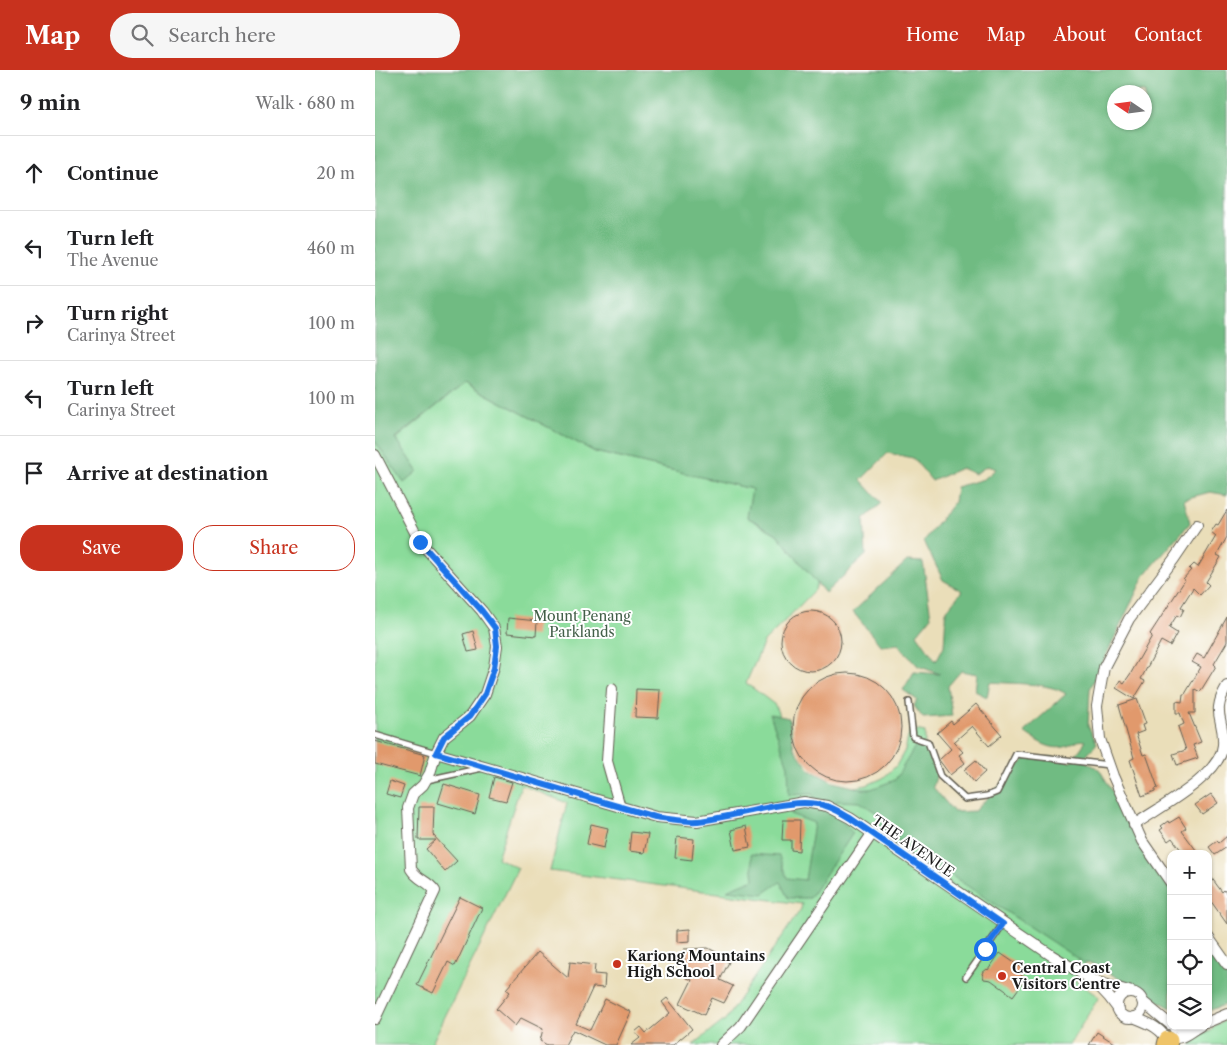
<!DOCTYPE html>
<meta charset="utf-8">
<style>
:root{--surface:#fff;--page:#f6f6f6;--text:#202124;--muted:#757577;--line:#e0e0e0;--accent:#c8321e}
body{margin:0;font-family:"Libre Caslon Text",serif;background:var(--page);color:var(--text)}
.controls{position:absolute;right:15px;bottom:15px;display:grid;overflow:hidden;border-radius:10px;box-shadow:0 1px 4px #0004}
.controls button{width:45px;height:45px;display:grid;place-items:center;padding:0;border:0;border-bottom:1px solid var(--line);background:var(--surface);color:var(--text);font:25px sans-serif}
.compass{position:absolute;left:732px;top:15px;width:45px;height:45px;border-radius:50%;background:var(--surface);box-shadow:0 1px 4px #0004;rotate:283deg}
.stop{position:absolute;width:15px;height:15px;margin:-11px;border:4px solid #1a73e8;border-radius:50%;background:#fff}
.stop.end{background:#1a73e8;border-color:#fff;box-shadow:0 1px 5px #0008}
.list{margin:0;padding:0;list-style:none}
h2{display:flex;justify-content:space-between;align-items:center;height:65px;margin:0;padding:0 20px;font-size:21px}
h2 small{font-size:16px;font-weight:400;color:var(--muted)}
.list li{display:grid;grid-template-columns:32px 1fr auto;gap:15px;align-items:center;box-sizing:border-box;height:75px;padding:0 20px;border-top:1px solid var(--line)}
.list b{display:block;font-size:19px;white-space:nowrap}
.list p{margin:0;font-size:16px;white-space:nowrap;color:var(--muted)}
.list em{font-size:16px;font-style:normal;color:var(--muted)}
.actions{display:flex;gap:10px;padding:15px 20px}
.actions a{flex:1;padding:11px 0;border:1px solid var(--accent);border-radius:20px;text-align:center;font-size:18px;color:var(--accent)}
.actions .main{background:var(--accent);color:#fff}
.icon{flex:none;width:28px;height:28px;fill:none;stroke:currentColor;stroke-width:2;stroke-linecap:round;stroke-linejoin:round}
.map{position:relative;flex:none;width:852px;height:975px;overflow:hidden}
header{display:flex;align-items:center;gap:30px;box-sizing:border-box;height:70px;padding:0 25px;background:var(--accent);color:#fff}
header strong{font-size:24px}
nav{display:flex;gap:28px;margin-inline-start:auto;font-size:18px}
.search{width:350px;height:45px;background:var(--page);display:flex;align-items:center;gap:12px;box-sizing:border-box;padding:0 18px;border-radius:28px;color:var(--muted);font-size:19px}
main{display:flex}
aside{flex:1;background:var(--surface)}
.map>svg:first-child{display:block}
.green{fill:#8adb9a;stroke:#537c5b}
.forest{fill:#6fbb82;stroke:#466c4f;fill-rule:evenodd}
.building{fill:#e1996c}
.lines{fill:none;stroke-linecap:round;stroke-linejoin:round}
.lane-casing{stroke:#646053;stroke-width:8}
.street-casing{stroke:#646053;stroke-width:12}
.highway-casing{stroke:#646053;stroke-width:21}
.lane{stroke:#fff;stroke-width:5}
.street{stroke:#fff;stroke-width:10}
.highway{stroke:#efc469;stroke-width:19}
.route{stroke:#1a73e8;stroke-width:6}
.poi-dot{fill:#c8321e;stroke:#fff;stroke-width:2}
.labels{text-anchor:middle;stroke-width:4;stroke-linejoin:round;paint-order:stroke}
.park-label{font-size:14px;fill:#425f48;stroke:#fff}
.street-label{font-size:14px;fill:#1c1c1c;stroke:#fff}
.poi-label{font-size:14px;font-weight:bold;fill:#1c1c1c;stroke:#fff;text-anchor:start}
</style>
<header>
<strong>Map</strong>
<div class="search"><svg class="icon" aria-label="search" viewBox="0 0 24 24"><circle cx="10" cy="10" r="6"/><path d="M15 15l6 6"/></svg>Search here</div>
<nav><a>Home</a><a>Map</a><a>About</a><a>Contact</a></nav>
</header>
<main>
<aside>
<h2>9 min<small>Walk · 680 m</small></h2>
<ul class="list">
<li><svg class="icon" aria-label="ahead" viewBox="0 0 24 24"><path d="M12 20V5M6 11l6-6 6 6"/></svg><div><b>Continue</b></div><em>20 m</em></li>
<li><svg class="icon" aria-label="left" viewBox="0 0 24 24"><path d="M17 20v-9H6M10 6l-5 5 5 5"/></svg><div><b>Turn left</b><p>The Avenue</p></div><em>460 m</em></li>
<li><svg class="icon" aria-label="right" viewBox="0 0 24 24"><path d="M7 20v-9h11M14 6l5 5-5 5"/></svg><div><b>Turn right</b><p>Carinya Street</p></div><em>100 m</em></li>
<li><svg class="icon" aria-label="left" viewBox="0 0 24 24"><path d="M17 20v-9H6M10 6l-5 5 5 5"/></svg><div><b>Turn left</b><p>Carinya Street</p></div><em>100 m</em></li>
<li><svg class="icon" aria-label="arrive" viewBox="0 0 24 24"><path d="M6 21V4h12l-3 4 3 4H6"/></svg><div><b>Arrive at destination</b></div></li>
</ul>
<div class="actions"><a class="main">Save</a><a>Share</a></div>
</aside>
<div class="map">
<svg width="852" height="975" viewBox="0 0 852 975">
<rect width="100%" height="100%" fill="#fff"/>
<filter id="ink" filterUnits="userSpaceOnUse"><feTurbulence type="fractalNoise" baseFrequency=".02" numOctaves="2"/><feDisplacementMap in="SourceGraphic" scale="10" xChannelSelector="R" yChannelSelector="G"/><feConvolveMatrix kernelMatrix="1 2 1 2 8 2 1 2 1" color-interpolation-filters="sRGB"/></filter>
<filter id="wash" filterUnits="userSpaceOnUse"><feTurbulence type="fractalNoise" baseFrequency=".0096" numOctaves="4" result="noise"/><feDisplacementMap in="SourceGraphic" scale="20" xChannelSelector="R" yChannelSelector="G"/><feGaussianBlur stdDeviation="1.12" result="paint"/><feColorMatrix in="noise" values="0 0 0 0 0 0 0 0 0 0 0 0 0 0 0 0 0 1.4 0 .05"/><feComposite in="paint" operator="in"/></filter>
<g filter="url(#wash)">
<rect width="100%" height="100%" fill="#eadeb9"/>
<path class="green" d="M90 313 220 382 377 419 372 447 402 464 442 513 440 520 389 572 371 613 400 635 419 686 441 710 474 718 492 715 508 708 521 696 530 680 535 659 550 662 549 708 574 750 720 880 699 910 724 927 694 975H318L350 950 426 839 427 834 175 801 192 733 146 715 122 788 143 798 56 975H0V371L29 412 43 401 21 369Z
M852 950V975H816L818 965 836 961 840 955Z"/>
<path class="forest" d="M0 0H852V425L835 422 809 429 815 453 769 506 715 619 713 656 722 673 708 690 724 699 796 817V938L718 894 709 893 506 759 505 745 485 732 462 731 456 741 478 763 435 828H413L405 812 388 824 352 820 379 809 376 784 404 786 412 808 430 810 439 753 415 744 424 736 448 738 437 724 414 725 413 696 395 644 414 648 419 678 435 700 458 712 487 719H496L520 710 542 673 554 682V687L558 688 563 700 558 717 579 742 600 741 650 689 677 687 696 692 711 671C703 669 700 673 693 676 676 682 662 671 649 662L691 624C675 612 635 614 615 612L612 627 600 621 602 604 586 601 573 616 577 646 548 648 539 636 542 630 528 620 539 602 565 604 543 596 523 574 506 576 478 542 532 491 548 492 556 547 542 564 561 591 569 576 571 541 587 521 568 510 549 471 579 432 581 417 609 409 621 399 612 396 600 404 586 398 557 411 538 388 513 383 486 410 507 433 489 449 491 485 450 523 402 464 372 447 377 419 220 382 90 313 21 368 43 401 29 413 0 371ZM740 22H770V52H740Z
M833 877 852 903V934L833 941Z"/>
<g id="blocks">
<path class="building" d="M852 440V467L842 485 846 487 831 512 834 515 825 525 818 518 806 537 809 539 805 547 802 545 794 558 802 563 795 576 786 571 766 609 770 611 759 629 741 618 745 610 749 613 756 603 777 566 775 564 810 510 808 509 816 500 814 499 819 494 823 497 841 466 836 462 841 454 843 455Z
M406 571a30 30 0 1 1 60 0a30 30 0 1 1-60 0Z
M852 547V572L839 594 841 596 825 622 820 619V643H814L826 672 818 675 823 688 802 695 798 684 811 680 803 657 809 654 805 643H801V631L807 632 808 624H810L826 597 817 592 822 584 829 588Z
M133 548 162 551 161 566 132 563Z
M98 561 103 580 93 582 88 564Z
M418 657a54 54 0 1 1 108 0a54 54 0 1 1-108 0Z
M261 619 285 620 283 648 260 647Z
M762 629 771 654 767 655 769 661 761 664 768 685 771 684 783 718 780 719V721L767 726 755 690 759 688 744 635Z
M601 634 627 665 614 676 597 656 579 672 588 682 584 685 590 693 575 705 564 690 576 679 562 663 576 651 578 654Z
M0 671 50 685 45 706 0 694Z
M601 690 610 702 599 712 589 700Z
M119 707 137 712 131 731 114 727Z
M15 711 29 716 25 728 11 724Z
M69 714 105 725 100 744 63 733Z
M836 724 843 733 827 744 820 735Z
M44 737H59L58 765 82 791 70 802 51 779 61 770H43Z
M804 747 811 758 807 761 824 784H809L797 768 793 771 785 760 788 758 786 756 793 751 794 753Z
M408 750H425L424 781 416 780V770H407Z
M216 754 233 758 229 778 212 774Z
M371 756 375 777 360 780 356 760Z
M256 762 273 764 269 783 254 781Z
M852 766V777L840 785 834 777 842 771 844 773Z
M302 767 319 769 317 790 300 788Z
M833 803 847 822 849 820 852 824V854L833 827Z
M85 827 107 838 80 896 73 892 58 923 42 915Z
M315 859V871L302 872V860Z
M333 878 345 884 343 887 354 892 345 910 358 916 349 933 337 928 329 945 305 934 317 910 310 907 309 879Z
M163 882 193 908 195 892 220 895 219 904 230 905 229 918 218 917 201 954 215 960 230 929 256 942 241 975H230L198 960 190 975H172L165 971 168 959 146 948 140 956 121 939 135 922 131 919Z
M625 883 650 900 645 908 649 911 638 926 616 910 609 909 607 903 612 899 613 900Z
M292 928 317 959 298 975H256L265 968 260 962 266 957 271 963 295 943 287 932Z
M722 962 742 975H714Z"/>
</g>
</g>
<g filter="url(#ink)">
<use href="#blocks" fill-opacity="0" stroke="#646053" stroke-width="1"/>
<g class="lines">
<g class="lane-casing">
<path id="lane" d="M534 632 538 667 553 672 565 706 590 729 612 726 622 722 641 684 734 695
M0 665 61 683
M52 710 107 698
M591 907 628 854"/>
</g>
<g class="street-casing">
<path id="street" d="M0 385 45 472 107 541 119 558 122 576 119 597 110 624 95 646 69 667 61 683 55 703 48 715 38 724 33 738 36 799C43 811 53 810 60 821L0 949
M237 619 232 691 245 737
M61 683 281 747 322 751 429 732 452 736 475 748 676 885 719 911 757 922
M759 755C783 738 846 706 848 675 850 648 835 645 852 616
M796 813 767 771 738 706 725 669 722 636 729 597 754 549 799 489 822 455
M833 867 852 894
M720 912 734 927 743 939
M742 935a13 13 0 1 1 26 0a13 13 0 1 1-26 0Z
M767 931 796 955
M758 947C773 953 788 958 794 974
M833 952 852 944
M799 958 818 956 821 958
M791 968C811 969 809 965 825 956
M346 975 366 956 497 764"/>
</g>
<g class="highway-casing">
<path id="highway" d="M792 975 793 971"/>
</g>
<use href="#lane" class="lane"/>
<use href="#street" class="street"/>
<use href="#highway" class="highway"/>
</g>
</g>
<g class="lines" filter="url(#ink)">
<path class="route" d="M45 472 107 541 120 558 122 576 119 598 110 624 95 646 69 667 61 683 280 747C294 749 309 752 323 751 361 748 416 725 451 736 460 738 467 744 475 748L628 854 610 879"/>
</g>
<g class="poi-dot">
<circle cx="242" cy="894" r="5"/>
<circle cx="627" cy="906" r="5"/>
</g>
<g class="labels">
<g class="park-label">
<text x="207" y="551">Mount Penang<tspan x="207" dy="16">Parklands</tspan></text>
</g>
<g class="street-label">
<text transform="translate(538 776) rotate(35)" y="5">THE AVENUE</text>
</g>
<g class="poi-label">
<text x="252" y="891">Kariong Mountains<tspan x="252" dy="16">High School</tspan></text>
<text x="637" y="903">Central Coast<tspan x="637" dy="16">Visitors Centre</tspan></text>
</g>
</g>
</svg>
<div class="controls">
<button>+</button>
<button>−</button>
<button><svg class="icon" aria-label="locate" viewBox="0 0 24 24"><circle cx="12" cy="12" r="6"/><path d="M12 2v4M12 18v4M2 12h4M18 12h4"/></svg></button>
<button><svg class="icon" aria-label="layers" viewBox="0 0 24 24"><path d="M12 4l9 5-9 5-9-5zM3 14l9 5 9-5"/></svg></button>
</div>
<svg class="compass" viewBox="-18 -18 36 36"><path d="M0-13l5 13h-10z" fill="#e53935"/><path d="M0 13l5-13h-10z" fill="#757577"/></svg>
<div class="stop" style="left:610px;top:879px"></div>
<div class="stop end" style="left:45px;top:472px"></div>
</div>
</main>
